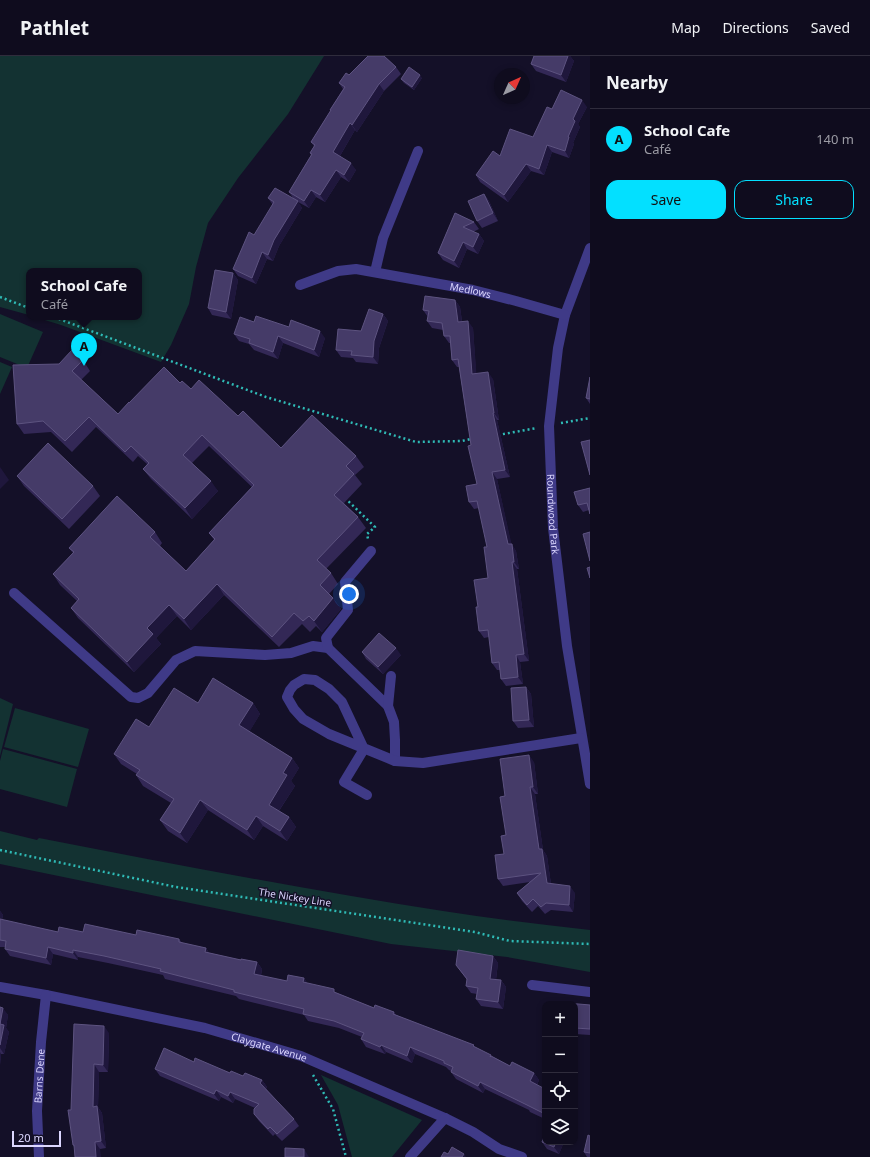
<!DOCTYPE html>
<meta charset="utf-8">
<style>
:root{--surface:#0f0c1e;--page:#181527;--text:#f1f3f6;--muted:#9b9ba4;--line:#2f2c3c;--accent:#03e0ff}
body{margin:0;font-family:"Noto Sans",sans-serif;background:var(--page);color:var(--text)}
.controls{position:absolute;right:12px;bottom:12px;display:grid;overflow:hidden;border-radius:8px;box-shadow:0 2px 6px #0003}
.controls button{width:36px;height:36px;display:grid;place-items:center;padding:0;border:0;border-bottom:1px solid var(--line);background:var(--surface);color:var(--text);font:20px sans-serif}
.compass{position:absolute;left:494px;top:12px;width:36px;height:36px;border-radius:50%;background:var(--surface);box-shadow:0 2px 6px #0003;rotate:45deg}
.scale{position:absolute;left:12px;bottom:10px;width:49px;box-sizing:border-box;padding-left:4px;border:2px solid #dcd7ff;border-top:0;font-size:11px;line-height:14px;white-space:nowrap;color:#dcd7ff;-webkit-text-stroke:3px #141028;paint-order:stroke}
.you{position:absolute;left:349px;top:538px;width:14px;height:14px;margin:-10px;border:3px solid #fff;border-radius:50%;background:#1a73e8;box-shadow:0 0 0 6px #1a73e833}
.badge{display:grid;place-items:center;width:26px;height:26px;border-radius:50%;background:var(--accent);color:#111;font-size:13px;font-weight:700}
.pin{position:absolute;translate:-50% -33px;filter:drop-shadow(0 1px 2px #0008)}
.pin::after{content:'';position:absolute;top:21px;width:14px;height:12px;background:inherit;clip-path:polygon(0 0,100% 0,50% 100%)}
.popup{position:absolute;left:26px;top:212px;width:116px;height:52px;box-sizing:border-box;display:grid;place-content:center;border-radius:8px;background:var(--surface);filter:drop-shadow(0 1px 3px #0005);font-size:13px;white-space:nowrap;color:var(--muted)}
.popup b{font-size:15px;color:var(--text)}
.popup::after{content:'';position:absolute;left:50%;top:100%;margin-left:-8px;border:8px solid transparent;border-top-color:var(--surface)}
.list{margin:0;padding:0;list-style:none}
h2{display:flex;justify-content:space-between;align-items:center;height:52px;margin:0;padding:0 16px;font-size:17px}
h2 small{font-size:13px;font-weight:400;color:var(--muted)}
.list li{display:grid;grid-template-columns:26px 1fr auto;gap:12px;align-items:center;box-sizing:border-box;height:60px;padding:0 16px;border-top:1px solid var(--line)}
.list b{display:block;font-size:15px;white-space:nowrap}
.list p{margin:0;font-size:13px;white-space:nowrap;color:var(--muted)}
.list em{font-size:13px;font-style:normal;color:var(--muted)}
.actions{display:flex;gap:8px;padding:12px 16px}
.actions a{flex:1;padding:9px 0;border:1px solid var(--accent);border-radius:12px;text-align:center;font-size:14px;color:var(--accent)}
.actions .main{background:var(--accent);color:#111}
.icon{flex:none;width:22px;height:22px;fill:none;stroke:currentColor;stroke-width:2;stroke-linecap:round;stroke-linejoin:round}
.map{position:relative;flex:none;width:590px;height:1101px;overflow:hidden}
header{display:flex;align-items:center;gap:24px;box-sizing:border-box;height:56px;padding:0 20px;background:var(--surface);border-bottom:1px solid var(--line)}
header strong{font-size:19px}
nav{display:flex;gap:22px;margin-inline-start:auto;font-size:14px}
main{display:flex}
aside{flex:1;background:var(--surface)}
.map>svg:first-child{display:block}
.green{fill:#133232}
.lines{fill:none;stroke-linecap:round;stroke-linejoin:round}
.path{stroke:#2fbbb6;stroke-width:2.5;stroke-dasharray:2 3;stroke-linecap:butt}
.minor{stroke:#3f3a87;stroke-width:10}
.wall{fill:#332856}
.shaded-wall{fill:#1f173c}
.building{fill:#453b68;stroke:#5d5380}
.labels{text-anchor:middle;stroke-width:3;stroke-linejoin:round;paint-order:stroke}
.street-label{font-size:10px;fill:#dcd7ff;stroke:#141028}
</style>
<header>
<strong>Pathlet</strong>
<nav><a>Map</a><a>Directions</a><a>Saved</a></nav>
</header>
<main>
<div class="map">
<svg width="590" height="1101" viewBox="0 0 590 1101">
<rect width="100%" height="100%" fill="#141028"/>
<path class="green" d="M0 0H324L288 58 238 122 208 167 196 211 189 248 171 289 161 306 61 269 35 261H139V215H29V259L0 251Z
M0 258 43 276 27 312 0 301Z
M0 306 12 311 0 338Z
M0 642 13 648 0 700Z
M15 652 89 673 78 711 4 691Z
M3 693 77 713 67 751 0 733V705Z
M0 775 37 784 39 782C173 808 308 834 443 855 492 863 541 868 590 874V916L507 901 391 888 0 808Z
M321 1019 422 1064 392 1101H352L338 1049Z"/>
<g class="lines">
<path class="path" d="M0 241 29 252
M54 261 266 341 416 386 462 385 471 383
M561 367 590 362
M498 379 537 372
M345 442 375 471 367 478 368 483
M0 794 176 831 475 876 510 885 590 888
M313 1019 333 1053 346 1101"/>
<g class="minor">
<path id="s1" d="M590 192 565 259 558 292 549 370 553 472 567 590 590 728"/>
<path d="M375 216 383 182 418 95"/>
<path id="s2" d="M300 229 338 215 356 213 473 234 516 245 565 259"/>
<path d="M14 537 131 641 138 642 148 637 176 604 195 595 265 599 291 597 313 590 328 592 388 650 394 666 395 684V705"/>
<path d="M328 592 326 582 348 554 345 526 371 495"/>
<path d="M388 650 391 620"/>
<path d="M367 739 344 726 364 693 342 646 329 633 315 624 304 623 294 629 290 634 287 641 294 653 303 663 329 678 395 705 423 707 581 682"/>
<path d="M532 929 590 936"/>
<path id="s3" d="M0 931 46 939 205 972 301 1000 445 1062 473 1076 499 1093 522 1101"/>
<path id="s4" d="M39 1101 37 1055 41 986 46 939"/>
<path d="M410 1101 445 1062"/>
</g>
</g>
<path class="wall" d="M533 0H570L574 5 566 26 536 15 531 8 534 1Z
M396 11 401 18 384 35 357 76 355 74 340 100 356 114 349 126 341 121 325 146 316 141 309 152 298 146 302 152 279 190 273 205 267 203 256 228 238 220 233 213 273 149 268 142H293L289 136 311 99 310 97 314 90 311 86 331 55 330 54 343 33 339 27 349 19Z
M422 22 414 34 404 27 401 23Z
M587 51 578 68 580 71 573 87 574 88 569 102 552 96 544 119 531 115 508 146 480 126 476 119 500 100 533 81 552 53Z
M484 138 489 145 498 165 482 172 477 165Z
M455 157 474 166 479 173 473 176 479 178 484 185 478 198 467 193 459 212 443 204 438 197Z
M233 217 238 224 231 263 212 259 208 252Z
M455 244 460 251 462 265 473 272 476 317 493 323 499 364H497L510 421 497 423 511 488 516 495 519 513H517L529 605 520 606 523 628 506 630 501 623 500 614H497L492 607 489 581 484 582 479 575 478 551 488 522 487 491 479 452 474 453 469 446 477 428 459 311H457L452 304 450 287H449L444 280 443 274 432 272 427 265 428 261 423 254Z
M383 258 388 265 379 292 378 308 356 306 353 302 341 301 336 294Z
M254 266 289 271 325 282 319 301 283 287 278 303 254 294 249 288 239 285 234 278Z
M83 304 90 315 81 324 118 358 129 347 180 327 238 360 281 392 356 400 364 411 355 419 362 428 344 447 358 461 366 472 326 513 331 517 338 528 329 538 333 542 341 553 322 576 316 570 310 576 302 568 279 591 224 539 191 574 177 560 156 582 161 588 134 616 78 562 71 552 77 545 60 529 53 518 73 497 69 492 155 476 162 487 160 490 186 515 214 484 209 477 252 431 209 390 192 407 218 435 192 463 151 423 143 413 147 408 138 400 133 406 96 371 72 396 51 376 24 378 17 368 59 308Z
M590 321V348L586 342Z
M17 420 93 430 100 440 69 473 24 430Z
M590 432 589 454 583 456 578 449Z
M362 596 401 599 383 618 366 603Z
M526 631 531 638 534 671 518 672 513 665Z
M198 647H253L260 658 249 676 292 702 299 712 291 725 295 730 279 755 289 761 296 771 287 785 263 770 254 784 208 754 187 787 168 775 160 764 171 747 143 730 136 719 137 718 121 708 114 698Z
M534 706 538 738H535L543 794 547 800 551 828 575 837 573 856 551 854 545 858 538 850 532 856 522 845 517 837 530 826 503 830 498 823 504 798 506 779Z
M0 855 3 859 2 864 58 876H83L136 879 179 883 182 887 206 892 209 897 241 904 257 906 262 913 261 920 287 925 304 922 307 927 337 937 374 952 394 956 396 959 475 991 510 1010 534 1017 539 1024 537 1029 545 1033V1063L530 1056 529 1054 485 1033 483 1037 456 1023 451 1016V1015L449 1014 446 1011 415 998 412 1007 386 996 385 998 366 991 361 983 362 981 339 972 308 965 304 959 239 943 236 940 165 923 163 919 108 907 78 901V904L53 898 51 909 10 900 5 893V891H0Z
M493 900 498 907 496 924H501L506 931 503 953 481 950 476 943 477 938 471 937 466 930 467 924 456 909Z
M575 948 590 949V979L575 978Z
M0 951 8 959 6 972 9 976 4 998H1L0 1009Z
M109 977 108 1016H99L98 1051 102 1057 106 1092 100 1093 74 1091 73 1089 71 1054Z
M194 1006 230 1017 262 1024 267 1031 266 1033 294 1063 299 1070 282 1085 275 1078 273 1080 259 1065 254 1058 255 1052 235 1043 233 1047 221 1041 219 1045 160 1020 155 1013Z
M590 1080V1101H587L584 1096Z
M542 1086H564L559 1098 547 1093Z"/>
<path class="shaded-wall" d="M568 0H570L574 5 566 26 561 19Z
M420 19 422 22 414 34 412 31Z
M379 28 384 35 357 76 352 69Z
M582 44 587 51 578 68 580 71 573 87 574 88 569 102 565 95 573 63Z
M350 67 355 74 338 103 333 96Z
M547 89 552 96 544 119 539 113Z
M351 107 356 114 349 126 344 119Z
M526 108 531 115 508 146 504 139Z
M336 114 341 121 325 146 320 139Z
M311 134 316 141 309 152 304 145Z
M484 138 489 145 498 165 493 157Z
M298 145 302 152 279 190 273 205 268 199 274 184Z
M479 178 484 185 478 198 473 191Z
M463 186 467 193 459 212 454 205Z
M262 196 267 203 256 228 252 222Z
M233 217 238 224 231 263 226 256Z
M455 244 460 251 463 273 458 266Z
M383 258 388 265 379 292 378 308 373 301 374 285Z
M468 265 473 272 477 325 472 318Z
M320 275 325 282 319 301 314 294Z
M278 280 283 287 278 303 273 296Z
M488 316 493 323 499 364 494 357Z
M493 357 497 364 510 421 505 414Z
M0 411 9 424 0 433Z
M492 416 497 423 512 490V488L516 495 519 513 514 506 508 488Z
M211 425 218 435 192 463 185 452Z
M512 506 517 513 529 605 524 598Z
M217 528 224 539 191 574 184 563Z
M333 542 341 553 322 576 314 565Z
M169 549 177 560 156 582 161 588 134 616 127 606 147 572Z
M396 592 401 599 383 618 378 611Z
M516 599 520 606 523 628 518 621Z
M526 631 531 638 534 671 529 664Z
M253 647 260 658 247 680 239 669Z
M529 699 534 706 538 738 533 731Z
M292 702 299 712 291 725 295 730 276 759 269 749 283 717Z
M530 731 535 738 543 794 547 800 552 835 547 827 539 793Z
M200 744 208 754 187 787 180 777Z
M256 760 263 770 254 784 247 774Z
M289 761 296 771 287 785 280 775Z
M570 830 575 837 573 856 569 849Z
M0 855 3 859 1 869 0 868Z
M48 891 53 898 51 909 46 902Z
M206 892 210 899 205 896Z
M73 894 78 901V904L73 897Z
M493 900 498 907 495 930 490 923Z
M257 906 262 913 259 926 254 918Z
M304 922 309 930 303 926Z
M501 924 506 931 503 953 498 946Z
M3 952 8 959 6 972 9 976 4 998 0 992V968Z
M104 970 109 977 108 1016 103 1009Z
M381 989 386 996 385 998 380 991Z
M410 991 415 998 412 1007 407 1000Z
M0 996 1 998 0 1009Z
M94 1008 99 1016 98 1051 102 1057 106 1092 101 1085 93 1051Z
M534 1017 539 1024 535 1033 530 1025Z
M262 1024 267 1031 265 1034 260 1027Z
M480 1026 485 1033 483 1037 478 1030Z
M216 1034 221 1041 219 1045 214 1038Z
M230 1036 235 1043 233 1047 228 1040Z
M95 1086 100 1093 101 1101H96Z
M556 1086H564L559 1098 554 1091Z
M304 1093 309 1101H304Z
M464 1098 466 1101H462Z"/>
<path class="building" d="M368 0H384L396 11 379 28 352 69 350 67 333 96 351 107 344 119 336 114 320 139 311 134 304 145 289 136 312 98 310 97 315 89 311 86 331 54H330L345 31 339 27 346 17 349 19Z
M534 0H568L561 19 531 8Z
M409 11 420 19 412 31 401 23Z
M561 34 582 44 573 63 575 65 568 81H569L565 95 547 89 539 113 526 108 504 139 476 119 493 95 500 100 510 73 533 81 547 51 552 53Z
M275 132 298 145 274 184 268 199 262 196 252 222 233 213 249 176 254 179 274 146 268 142Z
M484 138 493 157 477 165 468 145Z
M455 157 474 166 463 171 479 178 473 191 463 186 454 205 438 197Z
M215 214 233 217 226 256 208 252Z
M425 240 455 244 458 266 468 265 472 318 488 316 494 357H493L505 414 492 416 508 488H512L514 506H512L524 598 516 599 518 621 501 623 499 606 492 607 488 574 479 575 476 551H478L474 524 488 522 484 491H487L477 445 469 446 466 430 477 428 468 390 471 389 458 303 452 304 450 280H444L442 267 427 265 429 255 423 254Z
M369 253 383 258 374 285 373 301 351 299 352 295 336 294 338 273 361 275Z
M256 260 289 271 291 264 320 275 314 294 278 280 273 296 249 287 250 283 234 278 240 261 254 266Z
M72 294 83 304 72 315 118 358 129 346V347L164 311 180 327 182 325 191 333 199 324 238 360 243 355 281 392 312 359 356 400 346 410 354 418 334 439 358 461 317 504 331 517 320 529 333 542 314 565 309 560 303 565 294 557 272 581 217 528 184 563 169 549 147 572 153 578 127 606 71 552 79 543 53 518 74 496 69 492 117 440 155 476 150 481 186 515 215 483 209 477 254 429 202 379 183 399 211 425 185 452 143 413 149 407 131 390 125 396 89 361 65 385 43 365 17 368 13 309 59 308Z
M590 321V343L586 342Z
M590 384V419L581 386Z
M48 387 93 430 62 463 17 420Z
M590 432V458L587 447 578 449 574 436Z
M590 476V505L583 478Z
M590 511V522L587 512Z
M379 577 396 592 378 611 362 596Z
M213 622 253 647 239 669 292 702 283 717 287 719 269 749 289 761 280 775 256 760 247 774 200 744 180 777 160 764 174 743 136 719 140 714 114 698 136 663 149 671 174 632 198 647Z
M526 631 529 664 513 665 511 632Z
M529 699 533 731H530L539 793H542L547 827 570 830 569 849 546 847 541 851 533 843 527 849 517 837 541 817 498 823 495 799 504 798 501 780 506 779 500 741 505 740 500 703Z
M0 863 58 876 59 871 83 876 85 868 136 879 137 874 179 883V886L206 892 205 896 241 904V903L257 906 254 918 287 925 288 919 304 922 303 926 334 933V936L374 952 375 949 394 956 393 958 474 989 473 990 491 999 490 1001 491 1000 510 1010 512 1006 534 1017 530 1025 545 1033V1058L525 1048 480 1026 478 1030 451 1016 453 1011 444 1007V1005L410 991 407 1000 381 989 380 991 361 983 364 977 334 965 303 958 304 953 234 936V934L160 915 161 913 104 900 73 894V897L48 891 46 902 5 893 6 885 0 884Z
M458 894 493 900 490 923 501 924 498 946 476 943 478 932 466 930 467 923 456 909Z
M567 947 590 949V973L575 972V948H567Z
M0 951 3 952 0 968 4 969 0 989Z
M74 968 104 970 103 1009 94 1008 93 1051 97 1050 101 1085 95 1086 96 1101H75L74 1089H73L68 1054H71Z
M164 992 194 1006 195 1002 230 1017 231 1015 243 1020 245 1017 262 1024 260 1027 294 1063 277 1078 270 1071 268 1073 254 1058V1053L259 1048 230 1036 228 1040 216 1034 214 1038 155 1013Z
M545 1078V1086H556L554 1091 542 1086Z
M588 1079 590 1080V1097L584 1096Z
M452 1091 464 1098 462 1101H441L444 1096 448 1098Z
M285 1092 304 1093V1101H285Z"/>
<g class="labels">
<g class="street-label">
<text dy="4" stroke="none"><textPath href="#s2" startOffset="175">Medlows</textPath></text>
<text dy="4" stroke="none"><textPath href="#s1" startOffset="272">Roundwood Park</textPath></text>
<text transform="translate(295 841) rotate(9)" y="4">The Nickey Line</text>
<text dy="4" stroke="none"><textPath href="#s3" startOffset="276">Claygate Avenue</textPath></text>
<text dy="4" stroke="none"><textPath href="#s4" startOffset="81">Barns Dene</textPath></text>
</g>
</g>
</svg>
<div class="controls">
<button>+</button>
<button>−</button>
<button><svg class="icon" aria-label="locate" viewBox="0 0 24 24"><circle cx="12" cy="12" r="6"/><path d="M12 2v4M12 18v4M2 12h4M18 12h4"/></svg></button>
<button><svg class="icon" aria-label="layers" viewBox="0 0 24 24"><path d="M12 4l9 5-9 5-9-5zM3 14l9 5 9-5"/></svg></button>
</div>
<svg class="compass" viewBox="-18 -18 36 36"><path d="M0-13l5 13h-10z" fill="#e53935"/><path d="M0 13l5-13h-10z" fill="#9b9ba4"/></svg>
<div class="scale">20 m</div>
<div class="you"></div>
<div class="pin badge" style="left:84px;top:310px">A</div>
<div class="popup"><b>School Cafe</b>Café</div>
</div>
<aside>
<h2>Nearby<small></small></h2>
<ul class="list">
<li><span class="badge">A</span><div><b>School Cafe</b><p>Café</p></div><em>140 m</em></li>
</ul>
<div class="actions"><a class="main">Save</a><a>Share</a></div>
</aside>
</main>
